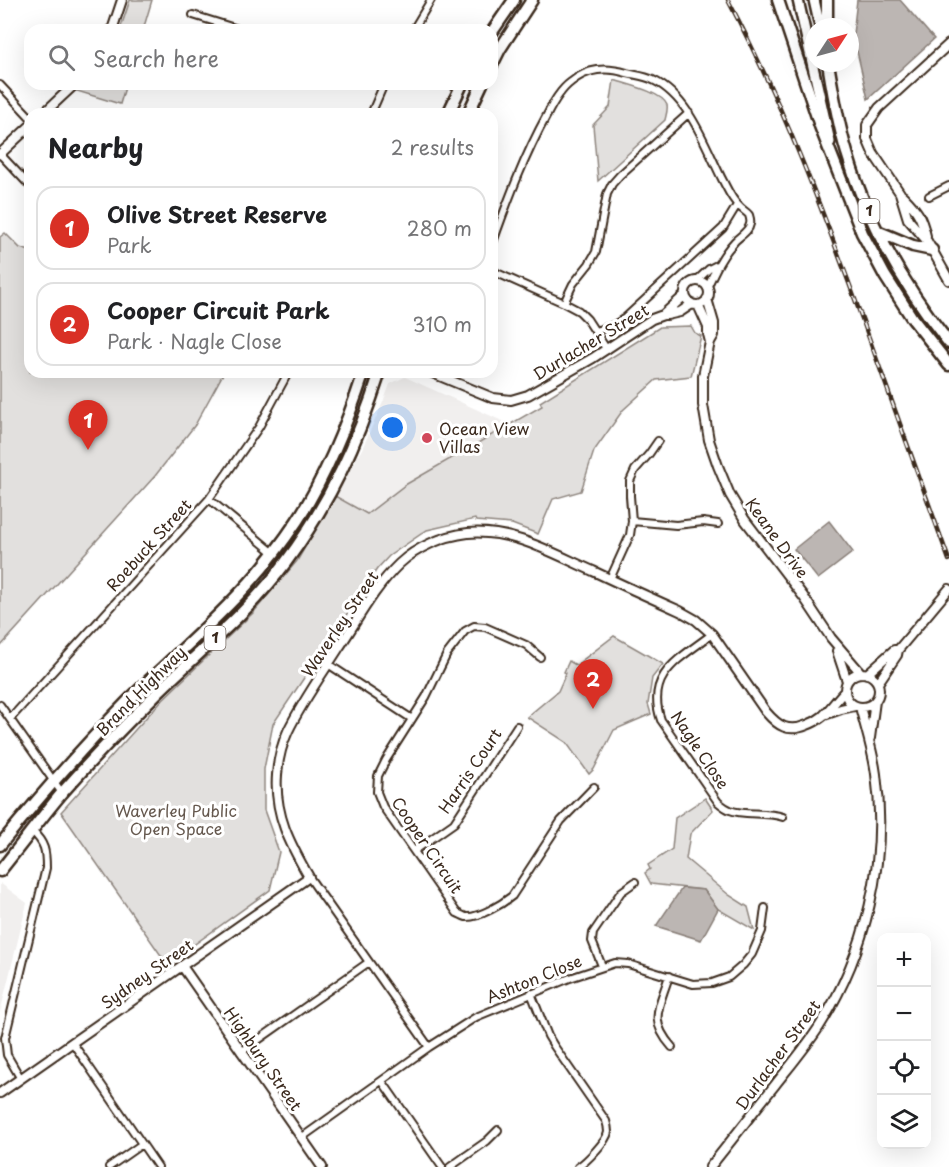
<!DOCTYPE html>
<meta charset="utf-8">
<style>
:root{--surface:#fff;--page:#f2f2f2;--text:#202124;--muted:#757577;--line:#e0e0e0;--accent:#d93025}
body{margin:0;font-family:"Playpen Sans",sans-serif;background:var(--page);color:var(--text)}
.controls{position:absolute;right:18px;bottom:18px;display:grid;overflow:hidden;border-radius:12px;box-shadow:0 6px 24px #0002}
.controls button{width:54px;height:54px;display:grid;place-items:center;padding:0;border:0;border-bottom:2px solid var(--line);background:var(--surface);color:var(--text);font:30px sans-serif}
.compass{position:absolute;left:805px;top:18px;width:54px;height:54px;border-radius:50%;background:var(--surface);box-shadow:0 6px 24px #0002;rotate:54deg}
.you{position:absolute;left:393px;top:428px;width:21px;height:21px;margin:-15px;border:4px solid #fff;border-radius:50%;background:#1a73e8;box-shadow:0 0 0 9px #1a73e833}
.badge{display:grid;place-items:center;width:39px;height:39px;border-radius:50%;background:var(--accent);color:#fff;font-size:20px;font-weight:700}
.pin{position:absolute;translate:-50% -50px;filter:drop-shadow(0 2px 3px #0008)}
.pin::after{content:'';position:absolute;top:32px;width:21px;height:18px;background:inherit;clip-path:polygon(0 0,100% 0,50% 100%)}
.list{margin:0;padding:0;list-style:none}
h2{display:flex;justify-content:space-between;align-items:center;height:78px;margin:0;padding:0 24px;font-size:26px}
h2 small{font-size:20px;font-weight:400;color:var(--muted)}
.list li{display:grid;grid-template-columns:39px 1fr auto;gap:18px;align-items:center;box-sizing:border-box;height:84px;margin:0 12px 12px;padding:0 12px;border:2px solid var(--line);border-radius:18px}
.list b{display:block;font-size:22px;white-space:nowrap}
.list p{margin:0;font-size:20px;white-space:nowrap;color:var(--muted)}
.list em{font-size:20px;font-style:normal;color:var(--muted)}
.icon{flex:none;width:33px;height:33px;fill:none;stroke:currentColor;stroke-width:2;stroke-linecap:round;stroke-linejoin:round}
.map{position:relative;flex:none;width:949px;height:1167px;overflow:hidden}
.search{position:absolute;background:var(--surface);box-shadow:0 6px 24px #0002;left:24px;top:24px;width:474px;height:66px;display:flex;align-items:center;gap:15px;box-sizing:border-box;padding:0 21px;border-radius:18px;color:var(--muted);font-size:22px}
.panel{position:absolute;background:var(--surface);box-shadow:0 6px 24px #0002;left:24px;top:108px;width:474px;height:270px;border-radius:18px}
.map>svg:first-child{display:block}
.built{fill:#f1efee}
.green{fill:#e2e0de;stroke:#8e857e;stroke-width:1.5}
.water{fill:#bcb6b3;stroke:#887e77;stroke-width:1.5}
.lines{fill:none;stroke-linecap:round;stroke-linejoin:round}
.minor-casing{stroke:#3b2a1e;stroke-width:10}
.tertiary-casing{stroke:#3b2a1e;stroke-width:12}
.primary-casing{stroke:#3b2a1e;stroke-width:14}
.trunk-casing{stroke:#3b2a1e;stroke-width:15}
.minor{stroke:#fff;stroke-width:6}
.tertiary{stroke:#fff;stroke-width:8}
.primary{stroke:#fff;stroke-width:9}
.trunk{stroke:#fff;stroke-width:10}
.rail-casing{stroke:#3b2a1e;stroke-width:4.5}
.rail{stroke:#fff;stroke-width:2;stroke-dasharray:7;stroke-linecap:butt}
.poi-dot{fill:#d1495b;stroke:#fff;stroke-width:2}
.labels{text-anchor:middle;stroke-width:6;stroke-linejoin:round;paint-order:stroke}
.shield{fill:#fff;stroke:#766a62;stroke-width:1.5}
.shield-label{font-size:15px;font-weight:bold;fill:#3b2a1e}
.street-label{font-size:16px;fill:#3b2a1e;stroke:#fff}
.poi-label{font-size:16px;fill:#3b2a1e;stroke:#fff;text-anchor:start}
.park-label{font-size:16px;fill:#65584e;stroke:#fff}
</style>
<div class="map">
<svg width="949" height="1167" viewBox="0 0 949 1167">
<rect width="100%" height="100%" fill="#fff"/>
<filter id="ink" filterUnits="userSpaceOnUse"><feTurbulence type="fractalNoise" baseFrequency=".0167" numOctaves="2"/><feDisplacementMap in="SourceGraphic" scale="12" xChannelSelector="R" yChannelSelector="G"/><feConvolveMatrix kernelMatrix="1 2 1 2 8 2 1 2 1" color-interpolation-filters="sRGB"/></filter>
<g filter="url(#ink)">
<path class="built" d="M405 377 509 424 405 485 367 514 335 496 361 451 384 400 390 384Z
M0 883 27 903 0 1013Z"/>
<path class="green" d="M130 0H152L143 30H120Z
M614 80C626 84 662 92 667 105 668 110 666 115 665 120L598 181 593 125 610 107Z
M84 84H126L120 104 77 91Z
M5 233 20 248 30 251V372H224L195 425 155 476 0 647V237Z
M691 326 695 333 701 336 691 376 656 380 623 410 594 451 581 491 553 499 538 534 512 524 476 521 475 519 427 530 389 556 377 569 273 724 264 769V810L279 852 270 890 167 964 61 812 162 700 253 613 297 561 335 496 367 514 405 485 542 406 540 402 660 327Z
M614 636 663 664 652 678 648 704 651 714 614 730 594 769 589 774 566 742 527 717 558 691 566 673 564 672 569 661 576 665Z
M705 798 713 810 690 834 686 859 729 895 748 907 754 930 718 909 704 890 651 884 645 873 650 869 648 865 672 849 675 818Z"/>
<path class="water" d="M857 0H900L934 39 868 99 853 34Z
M829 521 853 552 818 579 794 549Z
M682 888 704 890 718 909 701 940 656 926Z"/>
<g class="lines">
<g class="minor-casing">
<path id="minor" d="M193 15 241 30
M413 30 431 0
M0 85 30 117
M371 114 384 84
M0 154 30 186
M929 196 949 186
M492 245C508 200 524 157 547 115 553 103 560 90 571 82 588 68 606 67 627 73 635 75 645 76 653 80 689 97 705 145 722 179 727 188 731 199 739 206 742 210 746 211 749 215 750 218 751 221 750 224 749 231 740 236 735 241 722 255 715 270 707 288
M492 269 497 273 564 303 579 311 587 319 607 350
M695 282 709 269 717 265
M564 303 573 284 589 264 596 252 607 194 612 184 620 175 689 113
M595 331 614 325 625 318 723 228 737 205
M209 499 274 553
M632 521 676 525 703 522 718 524
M610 579 630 535 632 521 630 496V481L635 470 649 454 658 441
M712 634C680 659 645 674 661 720L718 802C722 805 725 808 730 810 744 816 765 811 783 817
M540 657 526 645 485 627 474 626 465 631 447 654 426 697 386 760 378 776 377 792 383 807 457 913C460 914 463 916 466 917 479 918 502 904 512 896L561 821 594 787
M328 664 412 719
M0 705 62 793
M10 719 209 499 259 427 288 373
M414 851 454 823 517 726
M309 877 429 1047
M602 966 592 941 593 933 621 892 635 882
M669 976C659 1008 648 1020 672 1047
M531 993 548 1036 554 1046 606 1121C607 1124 608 1129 608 1132 607 1141 586 1162 578 1167
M72 1042 158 1167
M241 1052 369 962
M21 1079 7 1055 5 1038 46 868C46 851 45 843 32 831
M382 1081 442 1167
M301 1138 429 1047 476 1017 570 978 615 963 628 964 693 984 712 983 729 977 743 965 752 954 762 931 765 908
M109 1167 142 1144
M450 1167 487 1141 498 1130"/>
</g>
<g class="tertiary-casing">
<path id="tertiary" d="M112 30 122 0
M949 44 879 108 867 125V139L873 153 900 193 908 219 927 241 949 280
M43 114 75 84
M0 154 30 126
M903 196C918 211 921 216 926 236
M685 293a12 12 0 1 1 24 0a12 12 0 1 1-24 0Z
M707 299 714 323V335L710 342 703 376V405L709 440 718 466 730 495 745 520 803 596 831 638 861 673
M698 305 708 327V334L710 342
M663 315 685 295
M430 372 493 398 511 400 528 395 593 358 652 319 663 315H667L680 312 692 304
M837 651 847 681
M845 690a17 17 0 1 1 34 0a17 17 0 1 1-34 0Z
M867 674 894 650H898
M878 683 897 655 898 650 949 589
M824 715 841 709 855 706
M870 738 875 701
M182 966 322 1167
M0 1093 309 877C290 844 274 814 277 775 278 760 282 744 288 731 301 704 322 674 338 649 357 621 374 588 399 564 417 547 443 536 468 533 513 529 554 554 593 571 622 585 651 598 680 611L696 620 712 634 766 712C778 726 788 733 807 725 813 723 818 720 823 716 831 708 837 699 845 691
M710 1167C732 1140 753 1112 775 1085 790 1066 806 1047 819 1027 866 953 888 861 876 774 873 751 866 730 860 707"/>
</g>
<g class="primary-casing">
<path id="primary" d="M798 0 830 142
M814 0 820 27"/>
</g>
<g class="trunk-casing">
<path id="trunk" d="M778 0 820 126 862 233 885 276 912 318 949 365
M827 0V27
M492 32 514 0
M828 63C833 93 838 124 847 153 867 223 904 286 949 343
M492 65 500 49 532 0
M448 114 462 84
M468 114 482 84
M877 231 913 246 932 250
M0 845C40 796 82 748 127 702 167 662 212 625 250 582 267 563 283 542 297 521 327 475 347 424 364 372
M0 871C21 845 41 818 62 793 93 758 126 724 159 691 202 649 250 611 286 562 331 501 357 443 380 372"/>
</g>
<use href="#minor" class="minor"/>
<use href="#tertiary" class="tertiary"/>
<use href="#primary" class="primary"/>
<use href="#trunk" class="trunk"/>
<g class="rail-casing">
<path id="rail" d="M728 0C783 104 824 214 864 324 892 402 920 481 949 560"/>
</g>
<use href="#rail" class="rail"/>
</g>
</g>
<circle class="poi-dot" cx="427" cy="438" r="6"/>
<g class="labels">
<g class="shield">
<rect x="858.5" y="199" width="21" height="24" rx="4.5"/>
<rect x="204.5" y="626" width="21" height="24" rx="4.5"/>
</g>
<g class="shield-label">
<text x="869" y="216">1</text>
<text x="215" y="643">1</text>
</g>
<g class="street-label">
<text transform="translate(591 342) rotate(-31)" y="6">Durlacher Street</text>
<text transform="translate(777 538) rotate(54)" y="6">Keane Drive</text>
<text transform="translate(149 545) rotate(-48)" y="6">Roebuck Street</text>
<text transform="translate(340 624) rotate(-56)" y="6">Waverley Street</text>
<text transform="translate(141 691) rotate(-45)" y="6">Brand Highway</text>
<text transform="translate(700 750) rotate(56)" y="6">Nagle Close</text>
<text transform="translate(470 771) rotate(-56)" y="6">Harris Court</text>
<text transform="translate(427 845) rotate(56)" y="6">Cooper Circuit</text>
<text transform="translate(147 974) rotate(-35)" y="6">Sydney Street</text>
<text transform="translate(534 979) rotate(-22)" y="6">Ashton Close</text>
<text transform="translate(778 1055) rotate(-54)" y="6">Durlacher Street</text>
<text transform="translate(263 1059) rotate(55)" y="6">Highbury Street</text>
</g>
<g class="poi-label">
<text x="439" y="435">Ocean View<tspan x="439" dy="18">Villas</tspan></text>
</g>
<g class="park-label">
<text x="176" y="817">Waverley Public<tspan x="176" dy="18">Open Space</tspan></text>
</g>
</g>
</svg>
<div class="controls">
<button>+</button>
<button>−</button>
<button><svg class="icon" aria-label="locate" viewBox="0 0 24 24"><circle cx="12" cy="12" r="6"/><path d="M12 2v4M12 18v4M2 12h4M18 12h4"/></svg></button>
<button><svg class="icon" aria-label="layers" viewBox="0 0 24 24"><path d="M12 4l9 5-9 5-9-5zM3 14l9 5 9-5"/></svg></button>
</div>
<svg class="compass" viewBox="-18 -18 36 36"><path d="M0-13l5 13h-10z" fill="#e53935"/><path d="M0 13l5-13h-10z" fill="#757577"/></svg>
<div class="you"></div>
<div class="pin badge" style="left:88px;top:450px">1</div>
<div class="pin badge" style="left:593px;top:709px">2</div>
<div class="search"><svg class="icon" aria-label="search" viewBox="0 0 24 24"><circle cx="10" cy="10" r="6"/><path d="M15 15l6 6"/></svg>Search here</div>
<section class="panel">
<h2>Nearby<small>2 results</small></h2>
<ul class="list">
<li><span class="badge">1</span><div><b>Olive Street Reserve</b><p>Park</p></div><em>280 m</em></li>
<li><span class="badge">2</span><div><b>Cooper Circuit Park</b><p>Park · Nagle Close</p></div><em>310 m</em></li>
</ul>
</section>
</div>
